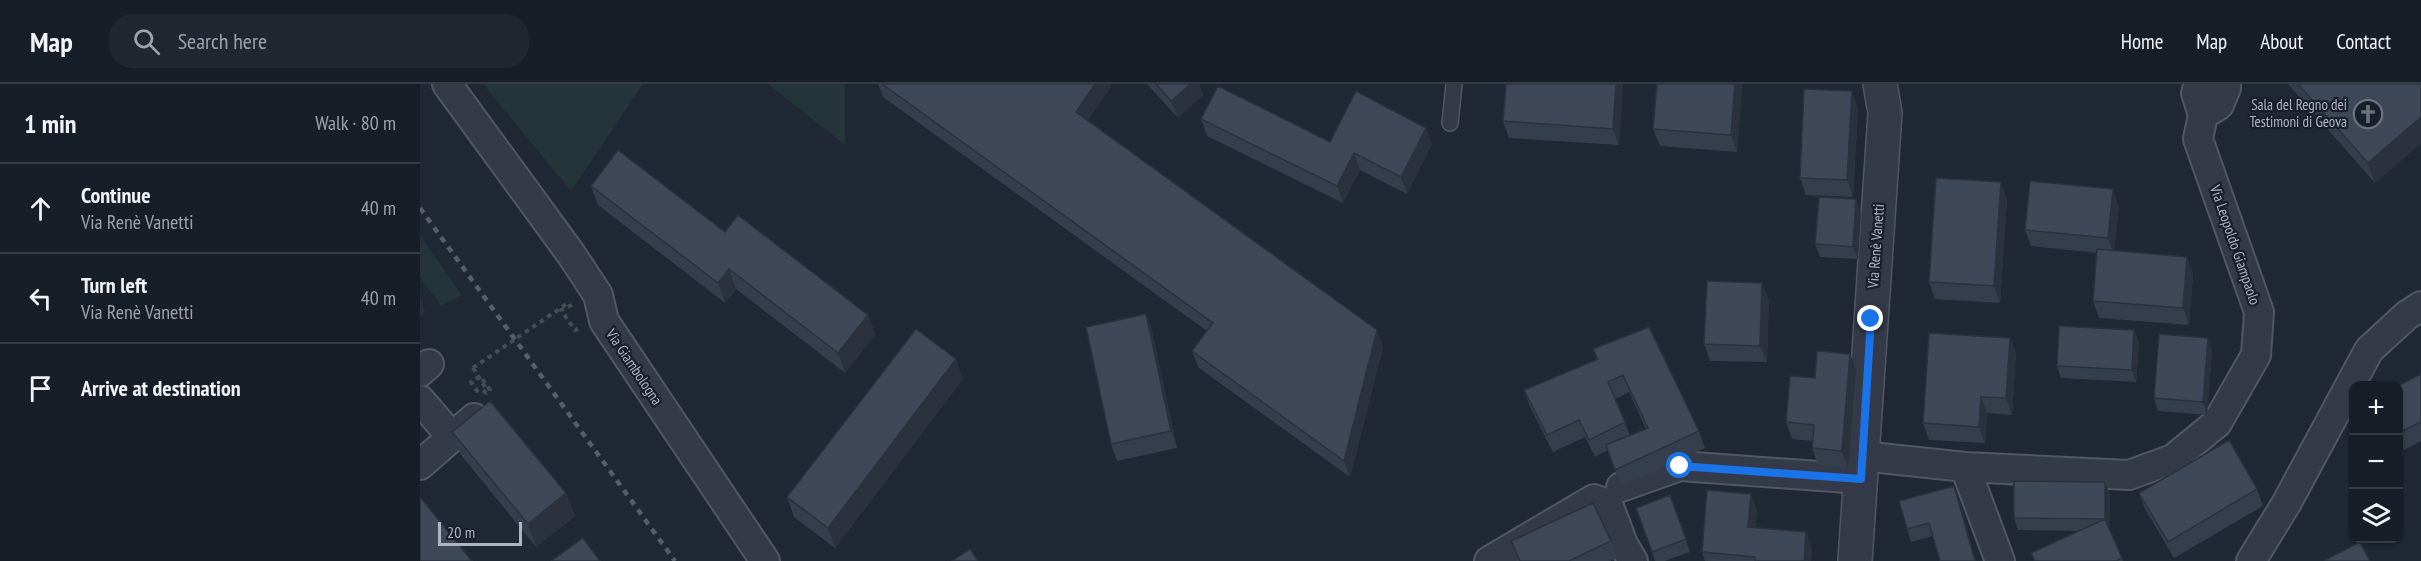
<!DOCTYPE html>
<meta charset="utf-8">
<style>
:root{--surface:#181e28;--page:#212730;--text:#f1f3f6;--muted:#9fa2a8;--line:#363c45}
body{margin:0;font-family:"PT Sans Narrow",sans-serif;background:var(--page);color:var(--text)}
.controls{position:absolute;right:18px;bottom:18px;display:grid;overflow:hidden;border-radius:12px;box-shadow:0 2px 4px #0004}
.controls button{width:54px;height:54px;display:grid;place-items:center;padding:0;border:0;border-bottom:2px solid var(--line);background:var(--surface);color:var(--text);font:30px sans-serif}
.scale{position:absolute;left:18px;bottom:15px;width:84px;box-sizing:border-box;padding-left:6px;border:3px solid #aeb4c4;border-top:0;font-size:16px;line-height:21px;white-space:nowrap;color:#aeb4c4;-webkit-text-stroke:4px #191f2b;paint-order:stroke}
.stop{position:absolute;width:18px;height:18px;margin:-14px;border:4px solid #1a73e8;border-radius:50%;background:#fff}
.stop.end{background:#1a73e8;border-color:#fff;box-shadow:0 2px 6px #0008}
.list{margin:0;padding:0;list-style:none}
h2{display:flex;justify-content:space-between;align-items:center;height:78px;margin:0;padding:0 24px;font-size:26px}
h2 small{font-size:20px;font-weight:400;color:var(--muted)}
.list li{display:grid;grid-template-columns:39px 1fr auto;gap:18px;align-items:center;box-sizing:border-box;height:90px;padding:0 24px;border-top:2px solid var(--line)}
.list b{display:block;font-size:22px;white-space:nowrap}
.list p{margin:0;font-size:20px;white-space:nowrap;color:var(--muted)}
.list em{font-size:20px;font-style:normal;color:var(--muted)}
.icon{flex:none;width:33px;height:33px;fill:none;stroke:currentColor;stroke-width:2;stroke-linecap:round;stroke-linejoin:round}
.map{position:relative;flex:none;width:2001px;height:477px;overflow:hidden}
header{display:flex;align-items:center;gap:36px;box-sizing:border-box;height:84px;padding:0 30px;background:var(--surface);border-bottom:2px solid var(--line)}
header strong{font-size:28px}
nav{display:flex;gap:33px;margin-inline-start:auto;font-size:21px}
.search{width:420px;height:54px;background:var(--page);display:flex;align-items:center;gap:15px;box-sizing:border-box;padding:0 21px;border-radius:24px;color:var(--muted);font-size:22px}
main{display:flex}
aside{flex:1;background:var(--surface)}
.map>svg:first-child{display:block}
.green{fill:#233538}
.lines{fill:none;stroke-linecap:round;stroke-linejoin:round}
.service-casing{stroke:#515765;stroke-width:18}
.minor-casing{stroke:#515765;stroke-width:32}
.tertiary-casing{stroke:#515765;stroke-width:36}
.path{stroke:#405055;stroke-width:4;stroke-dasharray:4.5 4.5;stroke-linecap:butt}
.service{stroke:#343a47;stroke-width:15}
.minor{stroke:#343a47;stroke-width:28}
.tertiary{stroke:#343a47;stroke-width:33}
.rail{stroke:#565e6e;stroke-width:4.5;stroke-dasharray:6 6;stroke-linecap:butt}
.path-bridge{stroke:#405055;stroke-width:4;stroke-dasharray:4.5 4.5;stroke-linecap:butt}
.wall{fill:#353e4d;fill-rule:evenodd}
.shaded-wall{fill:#2b323e}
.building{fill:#3e4859;stroke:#2b323e;stroke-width:1.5}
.route{stroke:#1a73e8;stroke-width:8}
.labels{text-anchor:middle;stroke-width:4.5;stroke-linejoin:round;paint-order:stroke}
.poi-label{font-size:15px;fill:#aeb4c4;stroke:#191f2b;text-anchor:end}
.street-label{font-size:15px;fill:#aeb4c4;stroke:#191f2b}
</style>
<header>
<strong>Map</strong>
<div class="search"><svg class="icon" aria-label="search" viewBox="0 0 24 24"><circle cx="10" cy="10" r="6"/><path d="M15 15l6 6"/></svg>Search here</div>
<nav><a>Home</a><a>Map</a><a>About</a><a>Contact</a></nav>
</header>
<main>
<aside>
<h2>1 min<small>Walk · 80 m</small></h2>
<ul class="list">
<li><svg class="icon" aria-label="ahead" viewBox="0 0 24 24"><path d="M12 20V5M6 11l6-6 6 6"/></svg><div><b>Continue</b><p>Via Renè Vanetti</p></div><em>40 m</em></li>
<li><svg class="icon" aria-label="left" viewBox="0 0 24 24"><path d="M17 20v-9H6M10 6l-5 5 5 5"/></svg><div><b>Turn left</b><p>Via Renè Vanetti</p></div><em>40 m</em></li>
<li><svg class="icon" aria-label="arrive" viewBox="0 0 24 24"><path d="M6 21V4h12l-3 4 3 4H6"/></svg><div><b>Arrive at destination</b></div></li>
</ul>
</aside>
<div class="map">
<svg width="2001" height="477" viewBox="0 0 2001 477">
<rect width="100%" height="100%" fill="#202836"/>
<path class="green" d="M63 0H223L151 107Z
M348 0H425V61Z
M0 152 42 211 21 222 0 193Z"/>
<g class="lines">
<g class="service-casing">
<path id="service" d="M1030 39 1034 0"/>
</g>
<g class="minor-casing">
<path id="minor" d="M27 0 151 170 178 211 184 237 345 477
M1783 31 1799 21 1806 4 1803 0
M0 288 9 280
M0 316 32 353
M1442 372 1545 383 1580 477
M0 381 54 334
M1545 383 1709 391 1753 375 1797 339 1836 271 1839 228 1778 55 1783 31 1776 9 1779 0
M1201 403 1260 382 1441 395
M1069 477 1174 415 1188 420 1203 460 1213 477
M1831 477 1866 420 1949 266 1987 231 2001 222"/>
</g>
<g class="tertiary-casing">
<path id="tertiary" d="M1435 477 1465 29 1460 0"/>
</g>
<path class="path" d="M152 221 141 226 155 246 158 245
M53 284 67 306 63 309
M58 308 51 298 60 292 70 306 65 310"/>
<use href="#service" class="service"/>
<use href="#minor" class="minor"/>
<use href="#tertiary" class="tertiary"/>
<path class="rail" d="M0 124 255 477"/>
<path class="path-bridge" d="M53 284 148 219"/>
</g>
<path class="wall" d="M458 0H690L691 3 667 37 963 263 930 393 779 284 772 267 787 247 463 13Z
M727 0H779L783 11 758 34Z
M1203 0 1199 61 1089 54 1083 37Z
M1237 0H1322L1317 68 1240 62 1233 45Z
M1868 0H2001V59L1955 99Z
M1438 24 1433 113 1386 111 1380 94Z
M781 35 910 58 1012 60 987 110 940 86 923 119 787 52Z
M171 102 305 148 448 231 455 250 425 289 316 205 305 219 178 121Z
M1436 115 1441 128 1438 175 1400 173 1395 160Z
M1587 115 1580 219 1515 215 1509 198Z
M1699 122 1694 167 1773 189 1769 241 1679 234 1673 217 1677 169 1611 162 1605 146Z
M1349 215 1347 278 1290 277 1284 260Z
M726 230 732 247 757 364 697 377 691 360Z
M1714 246 1719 258 1716 298 1641 294 1637 282Z
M1590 254 1596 270 1592 331 1567 329 1565 359 1509 356 1503 339Z
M1788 254 1792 266 1787 331 1738 327 1734 314Z
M1173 265 1279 347 1285 364 1201 403 1188 366 1175 373 1165 353 1133 368 1110 323 1104 306 1177 276ZM1209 308 1226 345 1210 351 1195 315Z
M1436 286 1428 384 1398 381 1392 364 1393 357 1372 355 1366 338 1395 294Z
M2001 290V357L1978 369V302Z
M543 295 415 464 374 433 367 413Z
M32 348 146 409 155 432 116 463 41 371Z
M1685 398 1690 411 1689 445 1703 477H1614L1611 469 1659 447 1598 446 1594 434Z
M1534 402 1539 414 1513 452 1491 458 1487 445Z
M1837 405 1843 422 1754 474 1725 425 1719 409Z
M1250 411 1270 468 1245 477H1235L1216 424Z
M1337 426 1335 444 1386 448 1392 465 1391 477H1285L1282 468Z
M1091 457H1191L1197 474 1190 477H1098Z"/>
<path class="shaded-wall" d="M675 0H690L691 3 662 45 656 28Z
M771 0H779L783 11 758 34 751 17Z
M1196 0H1203L1199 61 1193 45Z
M1315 0H1322L1317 68 1311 51Z
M1432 7 1438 24 1433 113 1427 96Z
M2001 33V59L1955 99 1948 79Z
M1006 44 1012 60 987 110 981 93Z
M934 69 940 86 923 119 917 102Z
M1581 98 1587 115 1580 219 1574 202Z
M1693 105 1699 122 1694 170 1688 154Z
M1436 115 1441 128 1438 175 1433 163Z
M1767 173 1773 189 1769 241 1763 224Z
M309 185 316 205 305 219 298 199Z
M1342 199 1349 215 1347 278 1340 262Z
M0 215 5 228 0 232Z
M726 230 732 247 757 364 751 347Z
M448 231 455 250 425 289 418 269Z
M957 246 963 263 930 393 924 377Z
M1714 246 1719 258 1716 298 1712 286Z
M1590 254 1596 270 1592 331 1586 314Z
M1788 254 1792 266 1787 331 1783 318Z
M1430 270 1436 286 1428 384 1422 367Z
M536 275 543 295 415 464 408 444Z
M1561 313 1567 329 1565 359 1559 343Z
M1685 398 1690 411 1689 448 1685 435Z
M1534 402 1539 414 1556 477H1555Z
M146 409 155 432 116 463 108 440Z
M1331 410 1337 426 1334 460 1328 443Z
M1386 448 1392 465 1391 477H1384Z"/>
<path class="building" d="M462 0H675L656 28 957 246 924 377 772 267 793 239Z
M736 0H771L751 17Z
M1086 0H1196L1193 45 1083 37Z
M1237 0H1315L1311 51 1233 45Z
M1878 0H2001V33L1948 79Z
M798 2 910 58 936 7 1006 44 981 93 934 69 917 102 781 35Z
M1384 5 1432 7 1427 96 1380 94Z
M198 66 305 148 318 131 448 231 418 269 309 185 298 199 171 102Z
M1516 94 1581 98 1574 202 1509 198Z
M1610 97 1693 105 1688 154 1605 146Z
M1399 113 1436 115 1433 163 1395 160Z
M1677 165 1767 173 1763 224 1673 217Z
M1287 197 1342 199 1340 262 1284 260Z
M726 230 751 347 691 360 666 243Z
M1639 242 1714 246 1712 286 1637 282Z
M1229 243 1279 347 1195 386 1186 361 1228 344 1203 291 1188 298 1205 338 1169 356 1159 336 1127 351 1104 306 1178 275 1173 265Z
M496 245 536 275 408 444 367 413Z
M1509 249 1590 254 1586 314 1561 313 1559 343 1503 339Z
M1739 250 1788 254 1783 318 1734 314Z
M1397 267 1430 270 1422 367 1392 364 1394 341 1366 338 1370 292 1395 294Z
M2001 290V338L1978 349V302Z
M70 317 146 409 108 440 32 348Z
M1809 356 1837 405 1748 458 1719 409Z
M1594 397 1685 398V435L1702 474 1696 477H1615L1611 469 1685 435 1594 434Z
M1534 402 1555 477H1520L1509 439 1487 445 1479 417Z
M1287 406 1331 410 1328 443 1386 448 1384 477H1335V473L1282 468Z
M1250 411 1266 455 1232 468 1216 424Z
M0 413 52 477H0Z
M1173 419 1191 457 1149 477H1100L1091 457Z
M163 454 180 477H131Z
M1940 458 1950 477H1905V476Z
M550 465 558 477H532Z"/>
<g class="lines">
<path class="route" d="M1260 382 1441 395 1451 235"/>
</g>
<defs>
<g id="church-ring" transform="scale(1.5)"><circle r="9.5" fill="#191f2b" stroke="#6b7280" stroke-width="1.5"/><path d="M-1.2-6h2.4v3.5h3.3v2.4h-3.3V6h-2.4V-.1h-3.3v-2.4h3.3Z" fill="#6b7280"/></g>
</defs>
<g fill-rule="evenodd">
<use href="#church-ring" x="1948" y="30"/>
</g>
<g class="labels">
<g class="poi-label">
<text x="1927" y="26">Sala del Regno dei<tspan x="1927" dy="17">Testimoni di Geova</tspan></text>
</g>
<g class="street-label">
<text transform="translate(1815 161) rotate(71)" y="5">Via Leopoldo Giampaolo</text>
<text transform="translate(1456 162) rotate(-86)" y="5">Via Renè Vanetti</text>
<text transform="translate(214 283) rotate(56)" y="5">Via Giambologna</text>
</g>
</g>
</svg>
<div class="controls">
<button>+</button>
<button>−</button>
<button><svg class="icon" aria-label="layers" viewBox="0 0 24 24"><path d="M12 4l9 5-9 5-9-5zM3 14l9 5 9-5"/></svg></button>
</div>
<div class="scale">20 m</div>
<div class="stop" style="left:1260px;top:382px"></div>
<div class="stop end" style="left:1451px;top:235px"></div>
</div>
</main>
